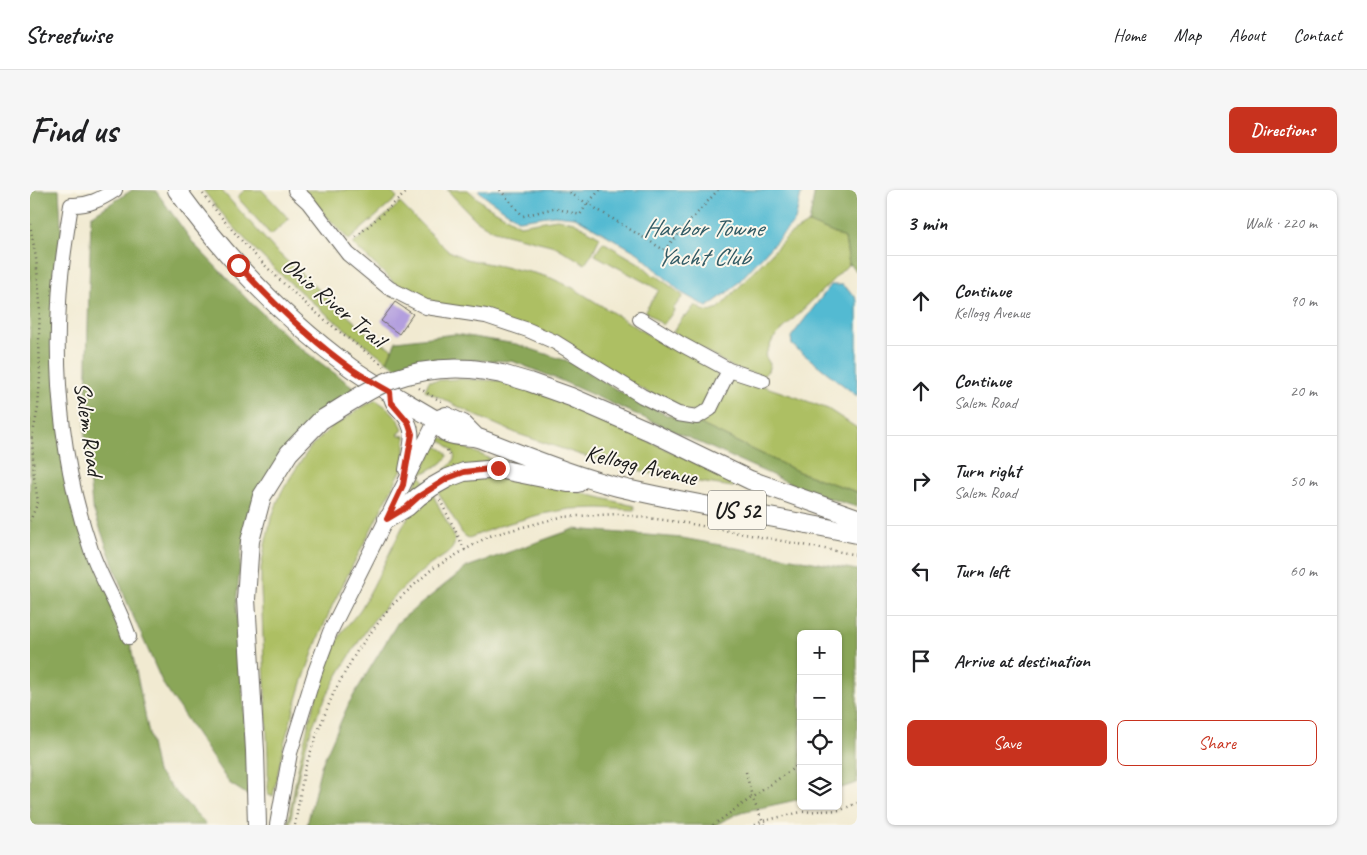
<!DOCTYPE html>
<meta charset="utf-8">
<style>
:root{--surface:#fff;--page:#f6f6f6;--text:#202124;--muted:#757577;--line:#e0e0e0;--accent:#c8321e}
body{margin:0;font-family:Caveat,sans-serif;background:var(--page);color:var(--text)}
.controls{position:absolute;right:15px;bottom:15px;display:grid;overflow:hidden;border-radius:8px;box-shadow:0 1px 4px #0004}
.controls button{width:45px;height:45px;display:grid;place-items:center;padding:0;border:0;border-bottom:1px solid var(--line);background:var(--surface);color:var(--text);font:25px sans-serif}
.stop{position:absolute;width:15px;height:15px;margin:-11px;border:4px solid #c8321e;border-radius:50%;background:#fff}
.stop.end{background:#c8321e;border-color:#fff;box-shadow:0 1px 5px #0008}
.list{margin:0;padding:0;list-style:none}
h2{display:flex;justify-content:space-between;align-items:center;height:65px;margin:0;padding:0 20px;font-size:21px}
h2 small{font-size:16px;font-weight:400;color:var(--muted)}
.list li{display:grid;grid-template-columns:32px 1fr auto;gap:15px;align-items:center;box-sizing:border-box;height:90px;padding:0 20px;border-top:1px solid var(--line)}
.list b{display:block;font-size:19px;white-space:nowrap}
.list p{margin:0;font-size:16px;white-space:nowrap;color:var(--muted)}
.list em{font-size:16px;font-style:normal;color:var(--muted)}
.actions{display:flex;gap:10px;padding:15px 20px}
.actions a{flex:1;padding:11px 0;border:1px solid var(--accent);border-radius:8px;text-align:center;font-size:18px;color:var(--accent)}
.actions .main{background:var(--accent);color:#fff}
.icon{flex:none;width:28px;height:28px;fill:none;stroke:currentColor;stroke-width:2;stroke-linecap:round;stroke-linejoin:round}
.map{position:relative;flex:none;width:827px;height:635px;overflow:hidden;border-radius:8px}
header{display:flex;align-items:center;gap:30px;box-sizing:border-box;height:70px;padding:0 25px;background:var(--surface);border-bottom:1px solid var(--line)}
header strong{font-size:24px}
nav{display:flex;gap:28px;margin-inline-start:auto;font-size:18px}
.intro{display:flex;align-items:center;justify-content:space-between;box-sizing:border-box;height:120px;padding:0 30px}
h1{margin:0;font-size:35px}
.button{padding:12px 22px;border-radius:8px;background:var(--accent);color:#fff;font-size:18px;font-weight:700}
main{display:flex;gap:30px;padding:0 30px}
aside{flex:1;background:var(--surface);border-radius:8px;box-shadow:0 1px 4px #0004}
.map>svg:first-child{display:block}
.green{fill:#adbf63;stroke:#646e40}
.forest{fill:#8aa659;stroke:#53613a}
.water{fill:#53bad2;stroke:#386b77}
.building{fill:#b39fde}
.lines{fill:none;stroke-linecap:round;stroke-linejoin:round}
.minor-casing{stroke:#67645b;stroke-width:16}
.major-casing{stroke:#67645b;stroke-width:20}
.path{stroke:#67645b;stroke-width:2.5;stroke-dasharray:1 4;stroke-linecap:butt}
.minor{stroke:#fff;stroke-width:14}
.major{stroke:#fff;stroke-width:18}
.major-bridge-casing{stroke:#67645b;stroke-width:20;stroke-linecap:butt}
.major-bridge{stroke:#fff;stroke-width:18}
.route{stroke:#c8321e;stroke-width:6}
.labels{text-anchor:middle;stroke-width:4;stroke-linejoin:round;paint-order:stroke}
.shield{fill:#fbf7ec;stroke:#5f5e5a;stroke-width:1}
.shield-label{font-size:22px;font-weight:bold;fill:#1c1c1c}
.street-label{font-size:24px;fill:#1c1c1c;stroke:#fbf7ec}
.water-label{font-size:25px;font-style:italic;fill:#325b65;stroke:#fbf7ec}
</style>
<header>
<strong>Streetwise</strong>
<nav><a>Home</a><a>Map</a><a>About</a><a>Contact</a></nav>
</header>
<div class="intro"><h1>Find us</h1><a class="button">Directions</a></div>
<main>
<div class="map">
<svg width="827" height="635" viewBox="0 0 827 635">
<rect width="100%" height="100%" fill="#fbf7ec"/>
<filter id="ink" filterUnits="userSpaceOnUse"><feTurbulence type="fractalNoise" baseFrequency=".02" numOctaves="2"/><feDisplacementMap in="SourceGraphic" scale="10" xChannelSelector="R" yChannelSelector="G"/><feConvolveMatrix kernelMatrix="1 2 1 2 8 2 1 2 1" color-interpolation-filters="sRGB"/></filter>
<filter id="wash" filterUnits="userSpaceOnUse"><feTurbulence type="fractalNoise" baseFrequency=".0096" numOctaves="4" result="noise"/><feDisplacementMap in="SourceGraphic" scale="20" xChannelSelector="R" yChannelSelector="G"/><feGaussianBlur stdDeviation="1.12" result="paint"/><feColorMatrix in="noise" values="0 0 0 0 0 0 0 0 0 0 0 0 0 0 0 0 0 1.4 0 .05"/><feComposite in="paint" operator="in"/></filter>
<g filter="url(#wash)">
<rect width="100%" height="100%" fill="#f1ead1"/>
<path class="green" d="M173 0H193L192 1 246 61 339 145 362 159 357 171C290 121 225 68 173 0Z
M215 0H232L259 29 241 45 207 7Z
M272 0H359L367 8 319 50Z
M417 0H438L454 14 490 35 527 29 544 32 570 47 562 64 555 74 525 56 464 41 446 30Z
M370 13 417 60 436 69 504 83 521 88 543 98 638 157 644 155 683 175 689 190 677 216 666 222 650 221 534 154 400 114 373 101 323 54Z
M779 33 815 48 819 74 743 149 735 166 740 174 738 181 733 186 706 179 643 142 654 126 656 127 665 115C674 121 677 124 688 119L759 45Z
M573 52 612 75 624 86 626 85 653 106 643 119 644 121 633 135 615 121 629 100 565 65Z
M706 187 766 207 798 219 827 238V302L769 282 664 231 699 191Z
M427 189 475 191 525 208 705 291 703 297 635 287 551 265 488 244 447 226 395 200 399 191Z
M346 210C359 219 366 223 373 239L371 242 368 244 369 245 375 246V273L303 414 288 449 272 493 255 550 243 606 238 605V569L231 398V378L235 355 241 329 251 303 267 277 280 258 307 231 309 233 332 217Z
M411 247 461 269 462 271 461 272 414 280C433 267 423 258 408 249Z
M405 255 415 261 418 266 412 273 390 285 396 293 381 303Z
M484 286 604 316 605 320 569 318 540 319 512 324 469 336 439 348 435 346 432 343 407 300 422 291Z
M402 303 424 346C425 351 425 355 421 360 415 367 404 371 396 378 378 392 362 408 347 426 337 438 328 453 319 467 300 498 283 528 274 563 267 587 264 611 260 635H258C268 571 282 507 309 448 314 437 325 428 332 417 347 390 360 361 375 332L383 322Z"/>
<path class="forest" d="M0 0H29L33 67 28 165 48 316 99 447 127 582 177 635H0Z
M102 0 126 1 164 54 217 109 265 154 326 199 265 249 212 356 206 415 221 607 199 593 133 494 96 410 62 316 55 245 61 26Z
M785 0H827V82L819 74 815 48 779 33Z
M425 144 486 154 543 173 589 201 637 225 664 231 769 282 827 302V317L782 303 525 188 482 171 430 170 369 180 357 171 366 151Z
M544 339 652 348 827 380V593L808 599V444H771V609L711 622 685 635H277L291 576 319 513 368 432 437 377Z"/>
<path class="water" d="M448 0H772L765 31 702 99 677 117 652 103 608 63 545 27 524 25 489 30 454 6Z
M801 95H812L824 105 827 111V206L762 155 761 147Z"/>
<g id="blocks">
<path class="building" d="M365 112 383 124 369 144 351 131Z"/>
</g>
</g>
<g filter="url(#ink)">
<use href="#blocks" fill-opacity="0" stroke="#67645b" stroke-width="1"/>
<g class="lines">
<g class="minor-casing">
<path id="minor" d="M85 0C71 9 58 16 41 15 36 47 30 80 29 113 24 195 34 282 61 360 71 390 90 417 99 447
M265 0 278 12 318 64 359 98 396 117 456 126 498 140 525 152 612 206 648 224 667 227 680 219 699 180
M610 129 651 154 699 180 733 191
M360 202C362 220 372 219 378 232 386 246 378 265 376 280
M247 635 260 563 285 482 300 442 406 230"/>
</g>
<g class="major-casing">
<path id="major" d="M147 0C195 66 255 130 321 178 348 197 378 213 406 230 416 252 434 243 451 249 496 266 541 285 588 297 667 316 748 327 827 344
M472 184 499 192 541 207 619 241 720 290 827 328
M406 230 416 226 433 234 447 248
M357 329 377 317 388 307 402 297 418 288 434 282 468 279 538 293H548
M227 635 225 561 216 409 220 351 232 306 259 263 291 230"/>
</g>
<path class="path" d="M170 0C207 50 252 95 300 134 318 149 337 162 354 176
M470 0 493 26 524 18 550 25 557 14 570 0
M540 3 634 60 688 0
M0 34 6 68 10 113 9 147 10 187 8 218 2 248 4 287 8 312 0 331
M326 47 379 0
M389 198 412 212
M417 260 421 267
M410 310 435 360
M716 582 722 607 734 635
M265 635 274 581 288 541 304 502 327 461 361 416 402 379 459 346 531 327 588 324 656 333 827 365
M683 635 771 573
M725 635 733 631 771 622 811 620 827 613"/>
<use href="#minor" class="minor"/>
<use href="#major" class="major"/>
<g class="major-bridge-casing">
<path id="major-bridge" d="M291 230C313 217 336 200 361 190 386 181 415 177 441 179 451 180 462 182 472 184"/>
</g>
<use href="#major-bridge" class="major-bridge"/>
</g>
</g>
<g class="lines" filter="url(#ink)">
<path class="route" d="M208 75C243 113 281 151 323 180 335 188 348 195 360 202L361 212 378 232 382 244 373 295 357 329 377 317 388 307 418 288 434 282 468 278"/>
</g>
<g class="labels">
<rect class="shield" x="678" y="300.5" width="58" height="39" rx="4"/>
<g class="shield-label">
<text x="707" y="328">US 52</text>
</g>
<g class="street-label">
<text transform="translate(304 112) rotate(40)" y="8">Ohio River Trail</text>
<text transform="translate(59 239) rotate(82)" y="8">Salem Road</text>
<text transform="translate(611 275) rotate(13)" y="8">Kellogg Avenue</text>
</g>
<g class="water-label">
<text x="673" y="46">Harbor Towne<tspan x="673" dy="29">Yacht Club</tspan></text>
</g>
</g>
</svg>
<div class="controls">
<button>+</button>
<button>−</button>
<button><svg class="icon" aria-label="locate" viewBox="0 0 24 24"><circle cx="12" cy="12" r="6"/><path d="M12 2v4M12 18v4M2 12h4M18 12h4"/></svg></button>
<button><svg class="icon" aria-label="layers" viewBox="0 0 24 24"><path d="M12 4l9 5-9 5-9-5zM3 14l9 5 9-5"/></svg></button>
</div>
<div class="stop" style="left:208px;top:75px"></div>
<div class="stop end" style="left:468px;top:278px"></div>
</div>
<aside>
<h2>3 min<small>Walk · 220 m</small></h2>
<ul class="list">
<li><svg class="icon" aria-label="ahead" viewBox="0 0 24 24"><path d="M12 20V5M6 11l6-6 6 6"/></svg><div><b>Continue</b><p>Kellogg Avenue</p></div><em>90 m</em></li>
<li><svg class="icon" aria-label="ahead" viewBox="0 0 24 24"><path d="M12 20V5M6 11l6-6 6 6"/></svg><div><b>Continue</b><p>Salem Road</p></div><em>20 m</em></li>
<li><svg class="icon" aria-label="right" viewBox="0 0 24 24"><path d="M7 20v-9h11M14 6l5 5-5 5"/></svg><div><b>Turn right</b><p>Salem Road</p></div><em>50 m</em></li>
<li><svg class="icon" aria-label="left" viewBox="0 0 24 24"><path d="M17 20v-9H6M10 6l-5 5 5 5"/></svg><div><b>Turn left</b></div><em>60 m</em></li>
<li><svg class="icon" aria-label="arrive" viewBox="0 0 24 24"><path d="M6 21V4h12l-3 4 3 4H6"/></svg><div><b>Arrive at destination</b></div></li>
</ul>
<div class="actions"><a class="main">Save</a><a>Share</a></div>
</aside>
</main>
